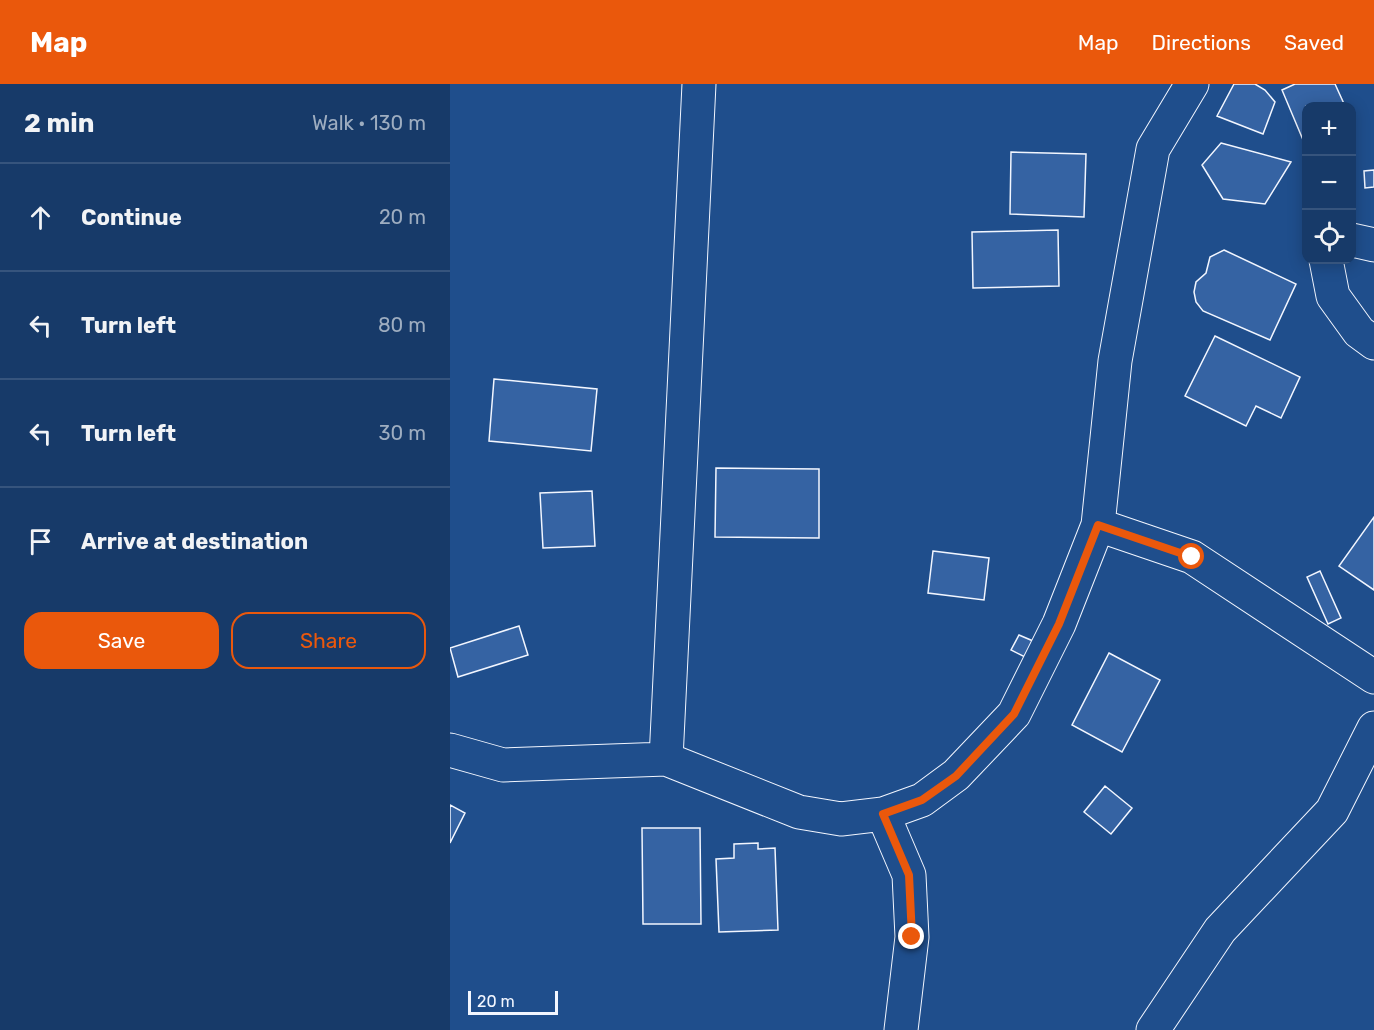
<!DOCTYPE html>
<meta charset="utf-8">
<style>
:root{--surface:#173a69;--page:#244571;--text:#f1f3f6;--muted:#9eadc0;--line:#36547d;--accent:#ea580c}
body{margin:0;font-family:Rubik,sans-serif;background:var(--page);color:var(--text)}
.controls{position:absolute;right:18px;top:18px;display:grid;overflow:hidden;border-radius:12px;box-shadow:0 3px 15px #0003}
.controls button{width:54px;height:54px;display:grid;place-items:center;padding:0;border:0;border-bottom:2px solid var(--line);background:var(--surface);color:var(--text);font:30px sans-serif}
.scale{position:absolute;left:18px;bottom:15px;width:90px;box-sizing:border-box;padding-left:6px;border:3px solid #f2f6ff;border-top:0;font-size:16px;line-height:21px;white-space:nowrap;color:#f2f6ff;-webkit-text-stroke:4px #1f4e8c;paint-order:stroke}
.stop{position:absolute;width:18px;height:18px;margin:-14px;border:4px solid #ea580c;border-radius:50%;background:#fff}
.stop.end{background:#ea580c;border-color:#fff;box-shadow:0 2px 6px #0008}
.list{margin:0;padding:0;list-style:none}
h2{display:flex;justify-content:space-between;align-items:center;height:78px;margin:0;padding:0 24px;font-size:26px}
h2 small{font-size:20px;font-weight:400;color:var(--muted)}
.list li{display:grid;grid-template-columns:39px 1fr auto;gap:18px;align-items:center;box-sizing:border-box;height:108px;padding:0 24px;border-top:2px solid var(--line)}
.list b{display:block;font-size:22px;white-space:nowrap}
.list em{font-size:20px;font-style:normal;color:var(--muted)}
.actions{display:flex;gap:12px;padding:18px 24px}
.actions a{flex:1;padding:14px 0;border:2px solid var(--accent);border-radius:18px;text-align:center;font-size:21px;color:var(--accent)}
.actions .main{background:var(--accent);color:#fff}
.icon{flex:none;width:33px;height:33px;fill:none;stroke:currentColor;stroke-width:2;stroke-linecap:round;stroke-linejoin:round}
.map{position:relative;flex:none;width:924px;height:946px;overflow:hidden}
header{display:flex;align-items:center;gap:36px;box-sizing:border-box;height:84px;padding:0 30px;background:var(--accent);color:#fff}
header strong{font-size:28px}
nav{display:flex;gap:33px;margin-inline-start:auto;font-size:21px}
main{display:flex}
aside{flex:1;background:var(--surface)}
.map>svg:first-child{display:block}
.building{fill:#3563a3;stroke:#f2f6ff;stroke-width:1.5}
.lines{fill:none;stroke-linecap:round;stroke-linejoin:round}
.minor-casing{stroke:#f2f6ff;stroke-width:35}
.minor{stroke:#1f4e8c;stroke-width:33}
.route{stroke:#ea580c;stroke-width:8}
</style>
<header>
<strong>Map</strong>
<nav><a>Map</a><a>Directions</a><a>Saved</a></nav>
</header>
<main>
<aside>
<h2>2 min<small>Walk · 130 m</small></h2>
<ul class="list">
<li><svg class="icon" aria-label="ahead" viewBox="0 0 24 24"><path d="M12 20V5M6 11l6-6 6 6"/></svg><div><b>Continue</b></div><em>20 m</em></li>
<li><svg class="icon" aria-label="left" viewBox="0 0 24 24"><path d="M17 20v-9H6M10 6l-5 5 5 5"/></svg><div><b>Turn left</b></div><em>80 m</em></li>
<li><svg class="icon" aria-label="left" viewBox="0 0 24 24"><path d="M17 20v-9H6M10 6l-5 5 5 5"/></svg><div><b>Turn left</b></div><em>30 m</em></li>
<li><svg class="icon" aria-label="arrive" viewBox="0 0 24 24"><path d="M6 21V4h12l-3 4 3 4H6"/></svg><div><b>Arrive at destination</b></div></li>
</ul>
<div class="actions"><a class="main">Save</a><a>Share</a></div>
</aside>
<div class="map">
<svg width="924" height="946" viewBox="0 0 924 946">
<rect width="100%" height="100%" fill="#1f4e8c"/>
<path class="building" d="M784 0H805L815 6 825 18 813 50 767 32Z
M845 0H885L895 22H856V63L832 6Z
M771 59 841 78 815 120 773 115 752 81Z
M561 68 636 70 634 133 560 130Z
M924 86V103L915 104 914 87Z
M608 146 609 202 523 204 522 148Z
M774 166 846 200 820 256 753 227 746 218 744 208 746 198 756 189 760 173Z
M765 252 850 293 831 334 806 322 796 342 735 312Z
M44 295 147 305 141 367 39 357Z
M266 384 369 385V454L265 453Z
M142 407 145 462 93 464 90 409Z
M924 433V506L889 482Z
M483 467 539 474 534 516 478 509Z
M870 487 891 534 878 540 857 493Z
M69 542 78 571 8 593 0 564Z
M569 551 583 557 575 573 561 566Z
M659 569 710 596 672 668 622 641Z
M655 702 682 724 661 750 634 728Z
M0 721 15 729 0 759Z
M192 744H250L251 840H193Z
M308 759V765L325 764 328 846 269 848 266 775 284 774V760Z"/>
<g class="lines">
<g class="minor-casing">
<path id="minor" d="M902 156 924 161
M876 176 883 212 909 248 924 259
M648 441 742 473 924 593
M0 666 53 681 216 675 349 728 391 735 433 730 472 716 506 691 564 630 609 540 648 441 665 277 703 65 742 0
M216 675 249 0
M433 730 459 791 462 853 451 946
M703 946 770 846 882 727 924 644"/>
</g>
<use href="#minor" class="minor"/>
</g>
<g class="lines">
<path class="route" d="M462 853 459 791 433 730 472 716 506 692 564 630 609 540 648 441 742 473"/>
</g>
</svg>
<div class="controls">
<button>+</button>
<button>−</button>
<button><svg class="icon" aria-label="locate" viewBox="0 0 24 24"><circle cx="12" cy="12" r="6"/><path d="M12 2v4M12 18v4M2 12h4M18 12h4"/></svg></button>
</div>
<div class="scale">20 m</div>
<div class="stop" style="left:742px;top:473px"></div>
<div class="stop end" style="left:462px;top:853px"></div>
</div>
</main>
